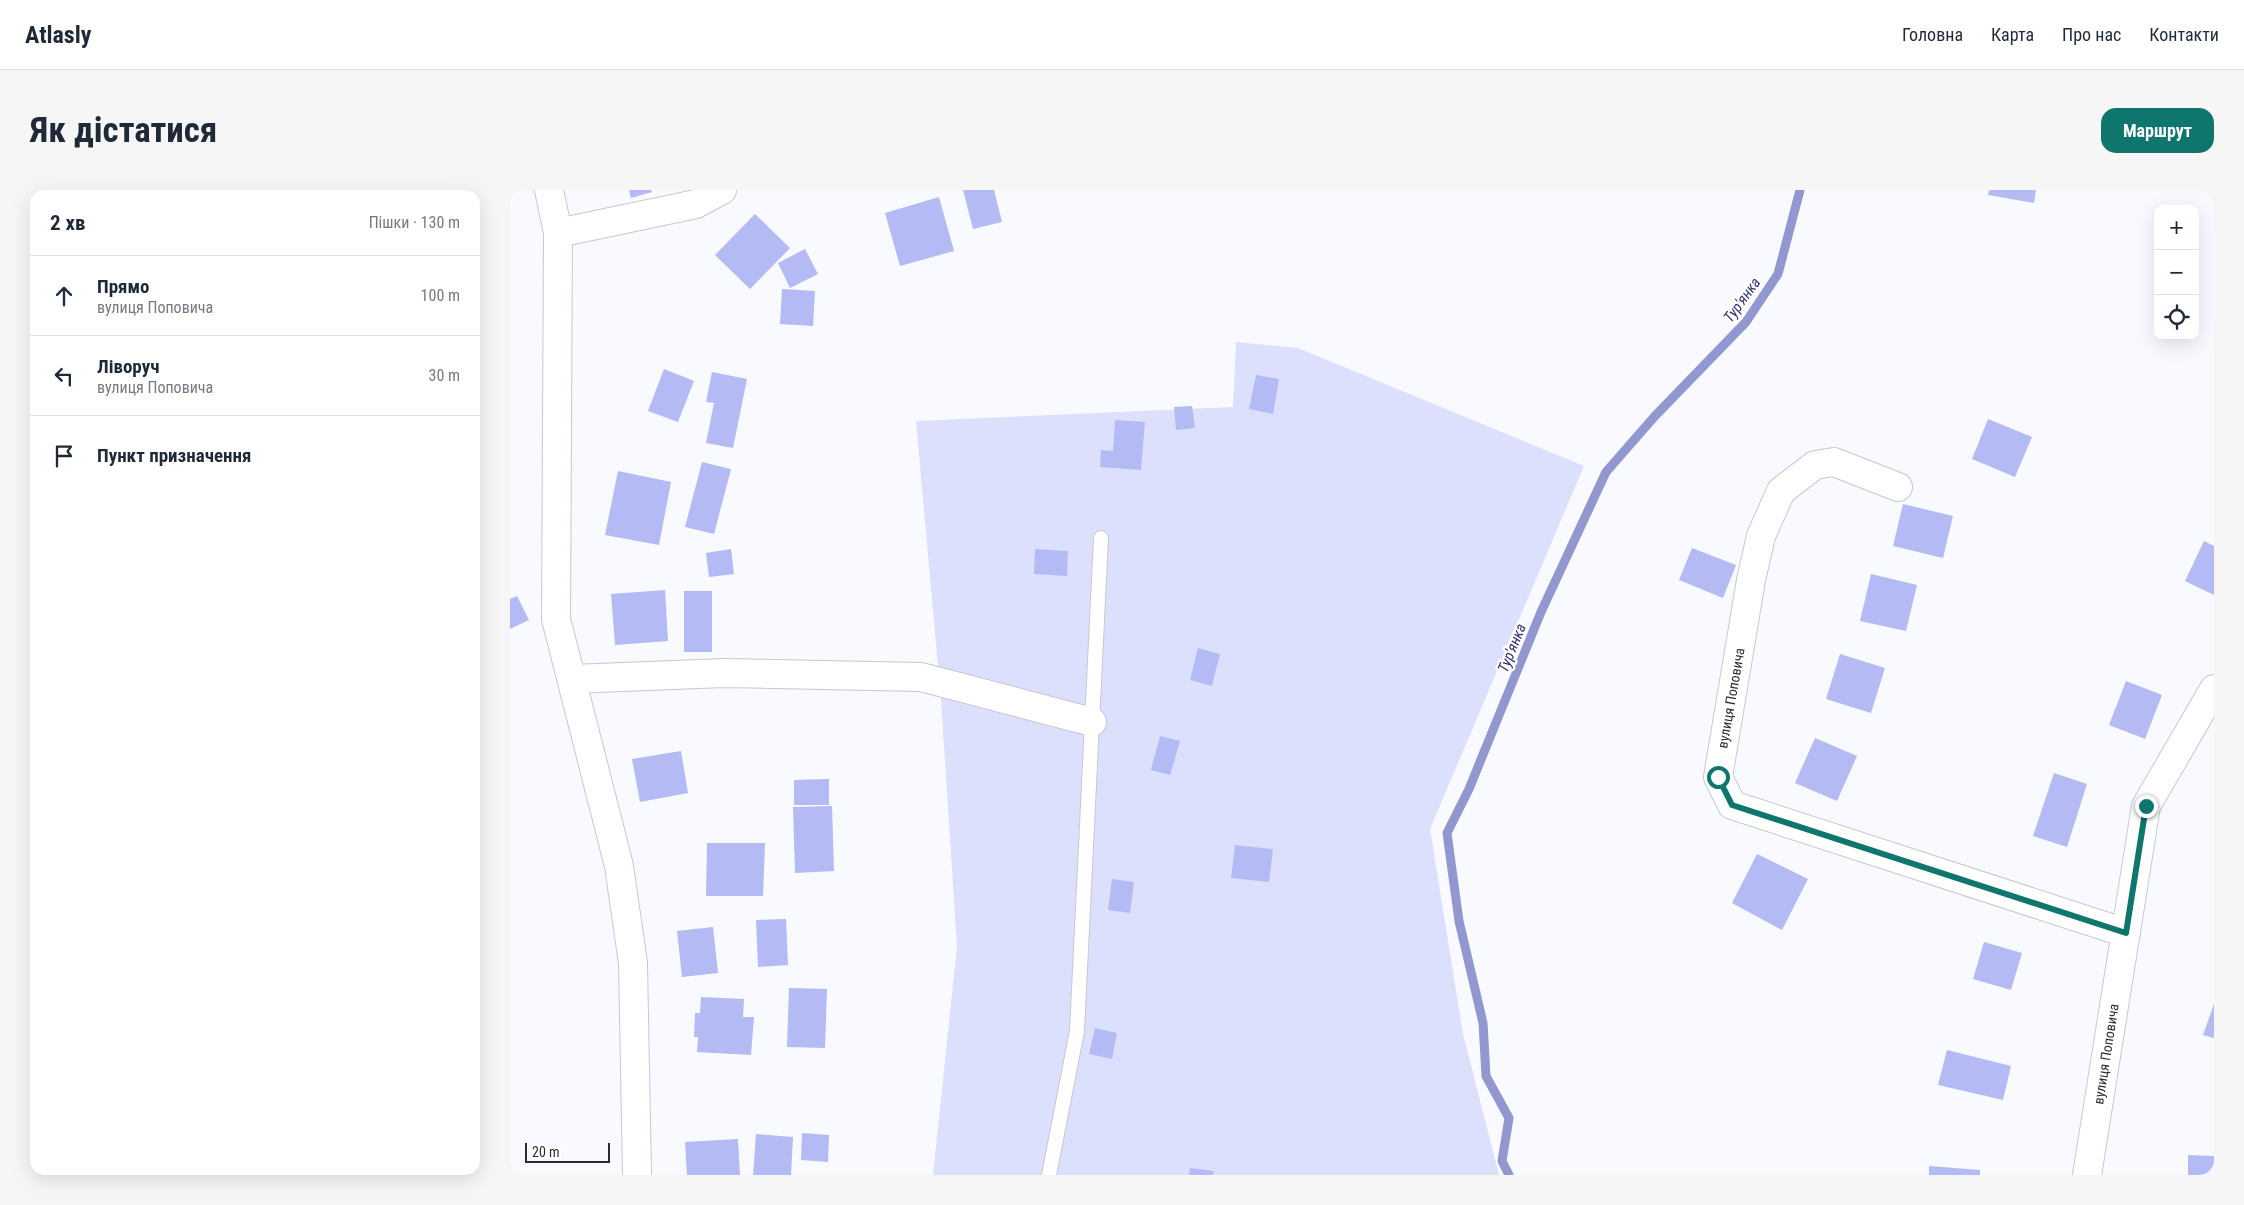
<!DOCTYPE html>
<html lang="uk">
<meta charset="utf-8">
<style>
:root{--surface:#fff;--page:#f6f6f7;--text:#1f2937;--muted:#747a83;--line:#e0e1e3;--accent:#0f766e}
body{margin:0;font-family:"Roboto Condensed",sans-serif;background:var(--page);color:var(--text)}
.controls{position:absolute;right:15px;top:15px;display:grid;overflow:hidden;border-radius:10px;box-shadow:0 5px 20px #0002}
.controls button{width:45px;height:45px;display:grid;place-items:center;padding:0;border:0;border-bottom:1px solid var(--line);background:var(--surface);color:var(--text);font:25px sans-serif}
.scale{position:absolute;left:15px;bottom:12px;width:85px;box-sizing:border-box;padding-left:5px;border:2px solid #2d2d30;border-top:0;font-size:14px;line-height:18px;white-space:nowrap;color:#2d2d30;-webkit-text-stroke:4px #fff;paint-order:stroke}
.stop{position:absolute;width:15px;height:15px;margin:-11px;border:4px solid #0f766e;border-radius:50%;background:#fff}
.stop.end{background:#0f766e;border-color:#fff;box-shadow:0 1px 5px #0008}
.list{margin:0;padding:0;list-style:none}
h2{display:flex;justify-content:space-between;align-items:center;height:65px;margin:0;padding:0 20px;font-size:21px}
h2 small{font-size:16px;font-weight:400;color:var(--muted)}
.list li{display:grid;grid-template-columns:32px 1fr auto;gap:15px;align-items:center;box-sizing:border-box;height:80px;padding:0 20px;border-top:1px solid var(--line)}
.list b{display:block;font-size:19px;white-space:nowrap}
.list p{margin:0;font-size:16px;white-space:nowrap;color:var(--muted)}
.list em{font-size:16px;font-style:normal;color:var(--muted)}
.icon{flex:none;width:28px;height:28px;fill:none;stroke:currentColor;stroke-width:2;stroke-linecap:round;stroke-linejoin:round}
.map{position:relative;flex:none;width:1704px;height:985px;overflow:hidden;border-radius:15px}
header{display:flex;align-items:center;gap:30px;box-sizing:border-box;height:70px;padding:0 25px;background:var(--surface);border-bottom:1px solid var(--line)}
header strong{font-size:24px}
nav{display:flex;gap:28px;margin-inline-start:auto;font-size:18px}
.intro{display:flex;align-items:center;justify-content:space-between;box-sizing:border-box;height:120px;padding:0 30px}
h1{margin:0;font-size:35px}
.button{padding:12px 22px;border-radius:15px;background:var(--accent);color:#fff;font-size:18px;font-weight:700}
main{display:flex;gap:30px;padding:0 30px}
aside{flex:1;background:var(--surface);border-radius:15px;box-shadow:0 5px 20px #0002}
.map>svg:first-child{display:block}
.green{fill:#dce0fc}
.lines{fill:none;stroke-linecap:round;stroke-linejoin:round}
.stream{stroke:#9297cf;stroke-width:9}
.building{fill:#b4baf4}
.lane-casing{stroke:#c7c8d0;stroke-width:16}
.street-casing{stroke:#c7c8d0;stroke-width:30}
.lane{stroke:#fff;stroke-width:14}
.street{stroke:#fff;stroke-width:28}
.route{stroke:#0f766e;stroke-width:6}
.labels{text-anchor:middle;stroke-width:5;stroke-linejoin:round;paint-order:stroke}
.street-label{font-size:14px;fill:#2d2d30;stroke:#fff}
.water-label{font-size:15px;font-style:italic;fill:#302e71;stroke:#fff}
</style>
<header>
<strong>Atlasly</strong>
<nav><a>Головна</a><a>Карта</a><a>Про нас</a><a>Контакти</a></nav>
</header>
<div class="intro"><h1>Як дістатися</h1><a class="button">Маршрут</a></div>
<main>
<aside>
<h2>2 хв<small>Пішки · 130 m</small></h2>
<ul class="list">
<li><svg class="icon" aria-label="ahead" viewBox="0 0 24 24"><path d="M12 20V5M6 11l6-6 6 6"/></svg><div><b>Прямо</b><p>вулиця Поповича</p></div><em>100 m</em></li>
<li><svg class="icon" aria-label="left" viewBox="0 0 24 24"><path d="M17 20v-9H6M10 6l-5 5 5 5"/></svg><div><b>Ліворуч</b><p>вулиця Поповича</p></div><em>30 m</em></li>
<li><svg class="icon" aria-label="arrive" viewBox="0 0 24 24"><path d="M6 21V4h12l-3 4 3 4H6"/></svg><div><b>Пункт призначення</b></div></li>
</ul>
</aside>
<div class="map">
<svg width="1704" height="985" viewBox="0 0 1704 985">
<rect width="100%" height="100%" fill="#f9faff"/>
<path class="green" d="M726 152 788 158 1074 276 920 639 953 844 989 985H423L447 756 431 510 406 231 723 217Z"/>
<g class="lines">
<path class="stream" d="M999 985 992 971 999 928 976 886 973 833 949 731 937 643 959 599 1031 422 1096 282 1145 226 1236 132 1268 84 1290 0"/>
</g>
<path class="building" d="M119 0H141L142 2 121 8Z
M453 0H484L492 32 463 39Z
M1479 0H1526L1524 13 1478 5Z
M429 7 444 61 390 76 375 23Z
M245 24 280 58 240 99 205 65Z
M295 59 308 84 280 98 268 73Z
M272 99 305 101 303 136 270 134Z
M154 179 184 191 168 232 138 221Z
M202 182 237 189 223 258 196 253 204 213 196 212Z
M746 185 769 189 763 224 739 219Z
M682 216 685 238 666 240 664 217Z
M1478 229 1522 247 1505 287 1462 269Z
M605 230 635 232 631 280 590 277 591 260 603 261Z
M192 272 221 279 204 344 175 337Z
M108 281 161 292 149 355 95 345Z
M1393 314 1443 326 1433 368 1383 356Z
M1694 351 1704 356V405L1675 391Z
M1182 358 1226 375 1213 408 1169 390Z
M221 359 224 384 199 387 196 363Z
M525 359 558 361 557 386 524 384Z
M1361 384 1407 395 1396 441 1350 431Z
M155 400 158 451 105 455 101 404Z
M174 401H202V462H174Z
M7 406 19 430 0 439V409Z
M688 458 710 464 702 496 680 490Z
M1330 464 1375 478 1361 523 1316 509Z
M1616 491 1652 505 1635 549 1599 535Z
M650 546 670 551 660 585 641 580Z
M1305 548 1347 566 1327 611 1285 593Z
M171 561 178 603 130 612 122 569Z
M1544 583 1577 594 1557 657 1523 646Z
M319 589V615H284V590Z
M322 616 324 681 285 683 283 617Z
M197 653H255L253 706H196Z
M725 655 763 659 759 692 721 688Z
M1247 664 1298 689 1272 740 1222 713Z
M602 689 624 692 620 723 598 720Z
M276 729 278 775 248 777 246 730Z
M203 737 208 783 172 787 167 741Z
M1474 752 1512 763 1501 800 1463 789Z
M279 798 317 799 315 858 277 857Z
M191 807 234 809 233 827H244L241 865 187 862 188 847H184L185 823H190Z
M1704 814V848L1693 845Z
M585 838 607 843 602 869 579 864Z
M1437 860 1501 876 1493 910 1428 895Z
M292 943 319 945 318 972 291 970Z
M246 944 283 947 281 985H243Z
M228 949 230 985H177L175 952Z
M1678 965 1704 966V985H1678Z
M1419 976 1470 980V985H1419Z
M680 978 704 981 703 985H679Z"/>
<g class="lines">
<g class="lane-casing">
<path id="lane" d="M539 985 567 841 591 348"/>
</g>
<g class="street-casing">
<path id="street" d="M39 0 48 43 46 429 109 676 123 773 127 985
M48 43 186 14 212 0
M1388 297 1324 272 1305 275 1271 301 1251 346 1241 390 1208 587 1222 615 1616 743
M62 489 214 483 411 487 582 532
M1577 985 1636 616 1704 499"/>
</g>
<use href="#lane" class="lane"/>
<use href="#street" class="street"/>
</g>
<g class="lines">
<path class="route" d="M1208 587 1222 615 1616 743 1636 616"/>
</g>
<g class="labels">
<g class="street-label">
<text transform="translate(1221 508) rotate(-80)" y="5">вулиця Поповича</text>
<text transform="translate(1596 864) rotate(-81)" y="5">вулиця Поповича</text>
</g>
<g class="water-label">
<text transform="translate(1232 110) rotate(-54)" y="5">Тур'янка</text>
<text transform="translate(1002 458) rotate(-68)" y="5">Тур'янка</text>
</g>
</g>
</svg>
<div class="controls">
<button>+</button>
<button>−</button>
<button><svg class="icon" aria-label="locate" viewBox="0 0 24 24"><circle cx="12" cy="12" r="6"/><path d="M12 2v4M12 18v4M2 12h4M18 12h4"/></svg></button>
</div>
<div class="scale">20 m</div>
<div class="stop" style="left:1208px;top:587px"></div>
<div class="stop end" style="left:1636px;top:616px"></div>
</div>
</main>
